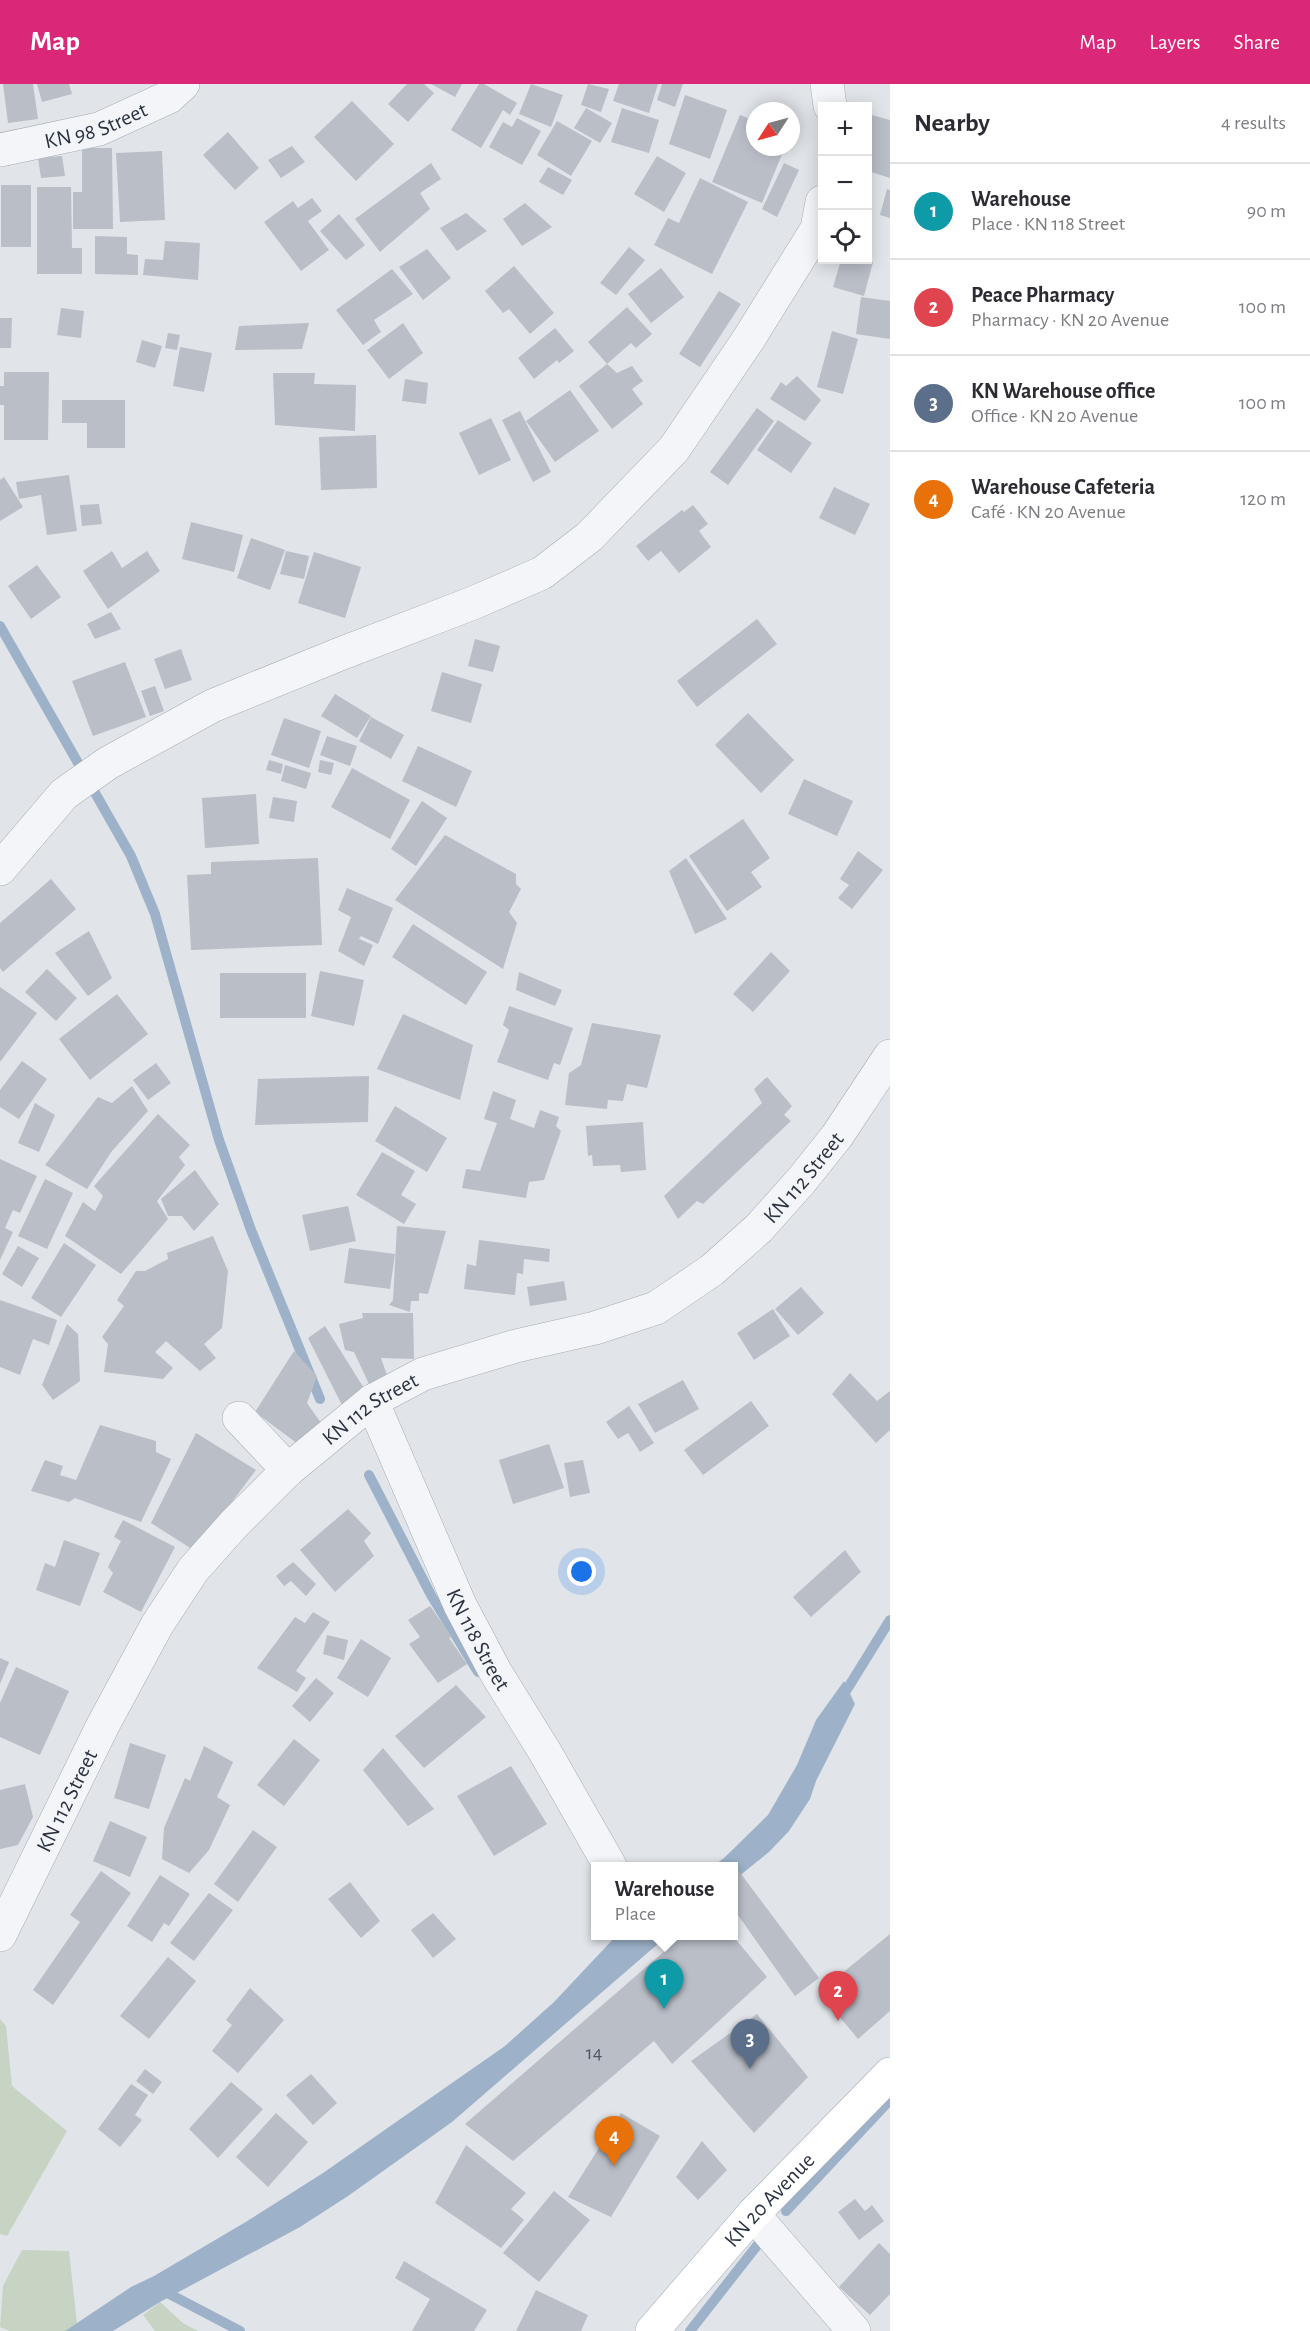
<!DOCTYPE html>
<meta charset="utf-8">
<style>
:root{--surface:#fff;--page:#f7f7f7;--text:#2b2b33;--muted:#7c7c81;--line:#e1e1e2;--accent:#db2777}
body{margin:0;font-family:"Alegreya Sans",sans-serif;background:var(--page);color:var(--text)}
.controls{position:absolute;right:18px;top:18px;display:grid;overflow:hidden;border-radius:0px;box-shadow:0 3px 15px #0003}
.controls button{width:54px;height:54px;display:grid;place-items:center;padding:0;border:0;border-bottom:2px solid var(--line);background:var(--surface);color:var(--text);font:30px sans-serif}
.compass{position:absolute;left:746px;top:18px;width:54px;height:54px;border-radius:50%;background:var(--surface);box-shadow:0 3px 15px #0003;rotate:234deg}
.you{position:absolute;left:582px;top:1488px;width:21px;height:21px;margin:-15px;border:4px solid #fff;border-radius:50%;background:#1a73e8;box-shadow:0 0 0 9px #1a73e833}
.badge{display:grid;place-items:center;width:39px;height:39px;border-radius:50%;background:var(--accent);color:#fff;font-size:20px;font-weight:700}
.pin{position:absolute;translate:-50% -50px;filter:drop-shadow(0 2px 3px #0008)}
.pin::after{content:'';position:absolute;top:32px;width:21px;height:18px;background:inherit;clip-path:polygon(0 0,100% 0,50% 100%)}
.popup{position:absolute;left:591px;top:1778px;width:147px;height:78px;box-sizing:border-box;display:grid;place-content:center;border-radius:0px;background:var(--surface);filter:drop-shadow(0 2px 4px #0005);font-size:20px;white-space:nowrap;color:var(--muted)}
.popup b{font-size:22px;color:var(--text)}
.popup::after{content:'';position:absolute;left:50%;top:100%;margin-left:-12px;border:12px solid transparent;border-top-color:var(--surface)}
.list{margin:0;padding:0;list-style:none}
h2{display:flex;justify-content:space-between;align-items:center;height:78px;margin:0;padding:0 24px;font-size:26px}
h2 small{font-size:20px;font-weight:400;color:var(--muted)}
.list li{display:grid;grid-template-columns:39px 1fr auto;gap:18px;align-items:center;box-sizing:border-box;height:96px;padding:0 24px;border-top:2px solid var(--line)}
.list b{display:block;font-size:22px;white-space:nowrap}
.list p{margin:0;font-size:20px;white-space:nowrap;color:var(--muted)}
.list em{font-size:20px;font-style:normal;color:var(--muted)}
.icon{flex:none;width:33px;height:33px;fill:none;stroke:currentColor;stroke-width:2;stroke-linecap:round;stroke-linejoin:round}
.map{position:relative;flex:none;width:890px;height:2247px;overflow:hidden}
header{display:flex;align-items:center;gap:36px;box-sizing:border-box;height:84px;padding:0 30px;background:var(--accent);color:#fff}
header strong{font-size:28px}
nav{display:flex;gap:33px;margin-inline-start:auto;font-size:21px}
main{display:flex}
aside{flex:1;background:var(--surface)}
.map>svg:first-child{display:block}
.green{fill:#c7d4c3}
.water{fill:#9db2c9}
.lines{fill:none;stroke-linecap:round;stroke-linejoin:round}
.stream{stroke:#9db2c9;stroke-width:10}
.building{fill:#b9bec7}
.minor-casing{stroke:#a6acb4;stroke-width:34}
.major-casing{stroke:#a1a9b5;stroke-width:34}
.minor{stroke:#f4f5f8;stroke-width:33}
.major{stroke:#fff;stroke-width:33}
.labels{text-anchor:middle;stroke-width:6;stroke-linejoin:round;paint-order:stroke}
.number-label{font-size:20px;fill:#4e5563}
.street-label{font-size:22px;fill:#2a3242;stroke:#f1f4f7}
</style>
<header>
<strong>Map</strong>
<nav><a>Map</a><a>Layers</a><a>Share</a></nav>
</header>
<main>
<div class="map">
<svg width="890" height="2247" viewBox="0 0 890 2247">
<rect width="100%" height="100%" fill="#e1e5ea"/>
<path class="green" d="M0 1935 6 1942 12 2002 67 2047 7 2152 0 2150Z
M22 2166 69 2167 77 2239 65 2247H9L0 2243 3 2202Z
M160 2218 183 2239 198 2247H155L143 2231Z"/>
<path class="water" d="M844 1597 855 1620 816 1697 810 1715 789 1747 769 1768 733 1797V1782H713L724 1774 768 1731 797 1681 816 1636Z
M616 1852H667L452 2038 348 2112 300 2143 160 2218 113 2247H65L131 2203 154 2192 244 2139 323 2089 505 1962 554 1918Z"/>
<g class="lines">
<path class="stream" d="M0 542 131 772 155 830 219 1056 251 1146 320 1315
M369 1391 431 1511 478 1588
M841 1615 890 1536
M786 2127 890 2016
M160 2205 240 2247
M690 2247 763 2154"/>
</g>
<path class="building" d="M3 0H33L38 35 8 39Z
M37 0H69L72 10 42 18Z
M407 0H424L434 9 408 38 388 20Z
M431 0H462L455 13Z
M479 0H484L517 19 510 31 503 26 481 64 451 46Z
M531 0 563 11 551 43 519 30Z
M588 0 609 5 601 28 581 21Z
M619 0H658L649 29 613 17Z
M662 0H683L675 23 657 16Z
M685 11 727 26 710 75 669 60Z
M352 17 394 60 356 97 314 53Z
M586 24 612 39 600 59 574 44Z
M622 24 659 36 649 69 611 58Z
M868 30 890 36V94L868 87Z
M740 31 755 37V63H785L762 119 712 98Z
M517 34 541 47 522 81 489 63 503 38 512 43Z
M557 37 592 57 571 92 537 71Z
M228 48 259 84 235 106 203 71Z
M292 62 305 78 281 94 268 76Z
M82 64H112L113 145H73V108H82Z
M162 67 165 136 120 138 116 69Z
M62 72 65 92 41 94 38 74Z
M657 72 686 89 664 128 634 110Z
M431 79 441 95 420 109 430 125 380 168 355 135Z
M784 79 799 86 777 133 762 125Z
M548 83 572 96 563 111 539 98Z
M700 94 748 118 712 190 654 161 668 134 679 139Z
M1 101H31V163H1Z
M37 103H71L72 164H82V190H37Z
M887 105 890 106V134L880 131Z
M312 114 322 127 308 137 329 166 301 187 264 138 293 117 298 124Z
M525 119 552 143 522 162 503 135Z
M466 129 487 147 457 167 440 144Z
M339 130 365 161 346 176 320 147Z
M95 152 127 153V170L138 171V191L95 190Z
M165 157 200 159 198 196 143 191 145 175 163 176Z
M629 163 645 176 616 211 600 199Z
M427 165 451 194 423 216 399 183Z
M841 176H863L873 178 864 212 833 203Z
M514 182 554 229 530 250 509 225 503 229 485 207Z
M661 184 684 213 651 239 628 210Z
M392 185 413 210 374 236 381 248 363 261 336 226Z
M719 207 741 220 700 283 679 270Z
M861 213 890 217V255L856 250Z
M627 223 652 250 636 264 631 259 607 280 588 258Z
M61 224 84 227 81 254 57 251Z
M0 234H12L11 264H0Z
M309 239 302 265 235 266 239 242Z
M403 239 423 269 389 295 367 266Z
M555 244 574 267 559 279 557 276 534 295 518 274Z
M832 247 858 255 843 310 817 303Z
M168 249 180 251 177 266 165 264Z
M142 256 162 262 155 284 136 278Z
M180 263 212 269 204 308 173 302Z
M607 280 617 289 632 282 643 297 632 305 643 320 612 345 579 302Z
M4 288H49L48 356H4V321H0V302H4Z
M273 289H315L314 300 356 301 355 347 275 341Z
M797 292 821 316 805 337 770 315 781 298 786 302Z
M405 295 428 299 426 320 402 317Z
M570 306 599 347 555 378 526 337Z
M62 316H125V364H87V339H62Z
M757 324 774 337 728 401 710 388Z
M520 327 551 388 533 398 502 336Z
M491 334 511 376 479 391 459 349Z
M778 336 812 359 791 389 757 366Z
M376 351 377 404 321 406 319 353Z
M69 391 77 447 47 451 41 411 19 415 16 398Z
M4 393 23 423 0 437V396Z
M834 403 870 420 855 451 819 434Z
M99 420 102 440 82 442 80 421Z
M693 421 708 440 699 447 711 463 679 489 661 467 648 477 636 462 682 426 684 428Z
M191 438 243 451 234 488 182 475Z
M251 454 285 466 270 506 237 494Z
M112 467 122 484 147 467 160 487 108 525 83 487Z
M286 467 309 472 304 495 280 490Z
M314 468 361 483 345 534 298 519Z
M37 481 61 513 31 535 8 502Z
M111 528 121 545 95 555 87 540Z
M757 535 777 560 697 623 677 597Z
M475 555 500 562 493 588 468 582Z
M181 565 192 596 165 605 154 575Z
M125 578 146 633 93 652 72 597Z
M442 588 482 600 471 639 431 627Z
M155 602 164 627 150 632 141 607Z
M335 610 371 632 357 654 321 632Z
M748 629 794 676 761 709 715 661Z
M371 633 404 651 391 675 359 657Z
M284 634 321 647 309 684 271 671Z
M327 652 357 662 350 682 320 671Z
M418 662 472 687 456 723 402 697Z
M269 676 283 680 281 690 266 686Z
M320 676 334 679 331 691 318 688Z
M285 681 311 689 306 705 281 697Z
M352 684 410 716 390 755 331 723Z
M804 695 853 717 837 752 788 730Z
M256 710 259 760 205 764 202 714Z
M273 713 297 717 294 738 269 734Z
M422 717 447 734 416 782 391 765Z
M743 735 770 774 751 788 762 803 727 827 689 772Z
M445 751 516 790V800L521 805 509 828 517 839 503 885 395 816Z
M858 767 883 786 852 825 838 814 849 801 840 795Z
M318 774 322 861 191 866 187 791 211 790V778Z
M686 774 727 835 695 850 669 787Z
M51 795 76 825 3 888 0 884V839Z
M347 804 393 824 378 860 361 852 359 855 373 861 364 882 338 867 351 833 338 826Z
M413 840 487 888 466 921 392 873Z
M89 847 112 894 88 912 55 869Z
M771 868 790 887 753 928 733 910Z
M47 885 77 914 56 937 25 908Z
M320 887 364 896 354 942 311 932Z
M519 888 562 906 555 922 516 906Z
M220 889H306V934H220Z
M0 903 37 929 0 978Z
M117 910 148 950 90 996 59 955Z
M509 922 573 944 560 981 554 979 548 996 497 978 509 946 503 941Z
M403 930 473 961 460 1016 377 985Z
M592 939 661 951 647 1004 627 1000 623 1017 608 1016 607 1025 565 1021 569 989 581 981Z
M22 977 47 995 19 1035 0 1023V1006Z
M156 979 171 999 148 1016 133 996Z
M369 992 368 1038 255 1041 258 995Z
M767 993 792 1022 784 1031 791 1037 703 1120 697 1117 678 1135 664 1112 762 1019 754 1005Z
M132 1002 148 1027 112 1067 87 1105 45 1081 98 1013 112 1019Z
M493 1007 516 1016 510 1035 534 1044 540 1026 559 1033 556 1042 561 1047 544 1096 529 1098 526 1114 462 1104 466 1085 480 1087 497 1039 484 1035Z
M35 1019 55 1031 39 1068 18 1059Z
M395 1022 447 1054 427 1088 375 1057Z
M158 1030 190 1061 179 1073 185 1081 157 1117 168 1135 121 1190 65 1152 83 1118 95 1127 103 1112 94 1102Z
M643 1038 646 1086 621 1088 620 1081 593 1082 592 1071 588 1072 586 1042Z
M382 1068 415 1087 401 1111 416 1120 404 1140 356 1111Z
M0 1075 37 1092 20 1129 13 1126 5 1144 13 1148 0 1176Z
M195 1086 219 1120 194 1147 182 1132H168L161 1115Z
M45 1095 73 1109 47 1165 18 1152Z
M348 1122 356 1157 310 1167 302 1131Z
M397 1142 446 1147 428 1210 419 1209V1217H411L410 1228 389 1221 393 1216Z
M213 1152 228 1187 222 1244 204 1260 216 1274 200 1287 166 1257 155 1268 173 1284 163 1295 104 1288 108 1260 102 1253 124 1222 117 1216 136 1187H145L168 1175 167 1169Z
M479 1156 550 1165 549 1178 524 1175 523 1190 517 1189 515 1211 464 1205 467 1180 476 1182Z
M64 1159 96 1181 61 1233 31 1214Z
M18 1162 39 1174 22 1203 2 1190Z
M349 1164 395 1170 390 1205 344 1199Z
M564 1197 567 1216 530 1222 527 1203Z
M801 1203 824 1229 798 1251 775 1225Z
M0 1216 57 1236 49 1261 33 1255 20 1291 0 1283Z
M773 1225 790 1252 754 1276 737 1249Z
M362 1229H413L414 1275 381 1274 388 1294 369 1300 354 1268 345 1266 339 1240 363 1234Z
M67 1240 78 1250 80 1297 53 1316 42 1301Z
M325 1242 372 1317 348 1333 308 1254Z
M294 1267 317 1292 307 1319 328 1349 306 1366 255 1328Z
M850 1289 877 1317 890 1307V1346L876 1359 832 1310Z
M683 1296 699 1325 655 1349 638 1320Z
M751 1317 769 1342 703 1391 684 1366Z
M629 1322 654 1359 640 1368 628 1349 618 1355 606 1338Z
M100 1341 156 1357V1368L171 1375 141 1438 75 1414 69 1418 31 1407 45 1376 63 1382 60 1391 76 1396Z
M196 1349 256 1386 195 1467 151 1439Z
M549 1360 564 1404 513 1420 499 1376Z
M583 1376 590 1409 570 1413 564 1379Z
M348 1425 371 1449 364 1457 374 1472 335 1508 300 1466Z
M123 1436 175 1463 141 1528 103 1508 113 1489 108 1483 121 1457 114 1453Z
M64 1456 100 1469 80 1522 36 1506 45 1479 55 1483Z
M845 1466 861 1488 811 1533 793 1513Z
M293 1478 316 1500 306 1512 291 1497 284 1502 276 1492Z
M430 1522 452 1553 449 1554 467 1580 438 1599 409 1560 420 1553 408 1536Z
M313 1528 330 1538 296 1587 306 1594 297 1608 257 1584 295 1533 305 1539Z
M327 1551 348 1556 344 1576 323 1570Z
M361 1555 391 1574 368 1613 337 1594Z
M0 1574 9 1578 0 1600Z
M16 1583 69 1607 40 1671 0 1653V1619Z
M316 1594 334 1609 310 1638 292 1622Z
M456 1601 486 1633 424 1684 395 1652Z
M294 1655 320 1676 284 1722 257 1701Z
M130 1659 166 1671 149 1725 114 1714Z
M204 1662 233 1678 217 1713 230 1721 209 1766 189 1789 162 1775 164 1744 185 1694 190 1697Z
M383 1664 434 1725 408 1742 363 1686Z
M511 1682 547 1740 494 1772 457 1712Z
M25 1700 33 1733 18 1761 0 1765V1706Z
M110 1737 147 1753 130 1793 93 1777Z
M253 1746 277 1763 238 1818 214 1800Z
M738 1786 819 1894 795 1912 733 1824V1791Z
M101 1787 131 1809 53 1921 33 1906 80 1838 70 1831Z
M160 1791 190 1810 169 1842 164 1839 152 1858 127 1842Z
M350 1798 380 1837 361 1854 328 1815Z
M209 1809 233 1826 194 1877 170 1859Z
M433 1829 456 1855 433 1874 411 1846Z
M890 1850V1927L858 1955 819 1908Z
M682 1852H733L767 1893 672 1980 654 1957 513 2077 465 2040Z
M168 1873 196 1897 149 1955 120 1932Z
M250 1904 284 1936 238 1989 212 1967 232 1941 226 1936Z
M757 1930 808 1993 754 2049 691 1977Z
M145 1985 162 1998 153 2010 136 1997Z
M311 1990 337 2019 313 2041 286 2011Z
M231 1998 263 2025 218 2074 189 2045Z
M131 2000 148 2011 135 2031 142 2036 120 2063 98 2045Z
M276 2029 308 2058 268 2103 236 2073Z
M621 2029 660 2052 611 2133 568 2113Z
M702 2057 727 2086 698 2116 676 2093Z
M466 2061 526 2109 511 2125 524 2136 501 2164 435 2119Z
M554 2107 590 2136 539 2198 503 2169Z
M855 2115 865 2127 872 2121 884 2137 859 2156 838 2128Z
M879 2159 890 2170V2210L870 2231 839 2203Z
M404 2177 487 2226 474 2247H412L430 2215 395 2194Z
M536 2206 588 2231 581 2247H516Z"/>
<g class="lines">
<g class="minor-casing">
<g id="minor">
<path d="M827 0 830 22"/>
<path id="s1" d="M0 66 99 45 169 13 183 0"/>
<path d="M0 785 64 710 108 679 212 622 340 570 473 519 542 489 589 453 674 365 748 256 817 145 822 118"/>
<path id="s2" d="M372 1317 460 1521 496 1589 545 1668 610 1782"/>
<path d="M239 1334 288 1386"/>
<path id="s3" d="M0 1851 103 1641 157 1541 193 1486 234 1440 288 1386 372 1317 423 1290 516 1262 595 1244 656 1224 712 1186 759 1144 801 1097 837 1052 890 972"/>
<path d="M753 2130 854 2247"/>
</g>
</g>
<g class="major-casing">
<g id="major">
<path id="s4" d="M652 2247 753 2130 890 1990"/>
</g>
</g>
<use href="#minor" class="minor"/>
<use href="#major" class="major"/>
</g>
<g class="labels">
<g class="number-label">
<text x="594" y="1975">14</text>
</g>
<g class="street-label">
<text dy="8" stroke="none"><textPath href="#s1" startOffset="99">KN 98 Street</textPath></text>
<text dy="8" stroke="none"><textPath href="#s3" startOffset="1158">KN 112 Street</textPath></text>
<text dy="8" stroke="none"><textPath href="#s3" startOffset="654">KN 112 Street</textPath></text>
<text dy="8" stroke="none"><textPath href="#s2" startOffset="261">KN 118 Street</textPath></text>
<text dy="8" stroke="none"><textPath href="#s3" startOffset="150">KN 112 Street</textPath></text>
<text dy="8" stroke="none"><textPath href="#s4" startOffset="176">KN 20 Avenue</textPath></text>
</g>
</g>
</svg>
<div class="controls">
<button>+</button>
<button>−</button>
<button><svg class="icon" aria-label="locate" viewBox="0 0 24 24"><circle cx="12" cy="12" r="6"/><path d="M12 2v4M12 18v4M2 12h4M18 12h4"/></svg></button>
</div>
<svg class="compass" viewBox="-18 -18 36 36"><path d="M0-13l5 13h-10z" fill="#e53935"/><path d="M0 13l5-13h-10z" fill="#7c7c81"/></svg>
<div class="you"></div>
<div class="pin badge" style="left:664px;top:1925px;background:#0f9aa8">1</div>
<div class="popup"><b>Warehouse</b>Place</div>
<div class="pin badge" style="left:838px;top:1937px;background:#e0444e">2</div>
<div class="pin badge" style="left:750px;top:1985px;background:#5c6f8a">3</div>
<div class="pin badge" style="left:614px;top:2082px;background:#e8710a">4</div>
</div>
<aside>
<h2>Nearby<small>4 results</small></h2>
<ul class="list">
<li><span class="badge" style="background:#0f9aa8">1</span><div><b>Warehouse</b><p>Place · KN 118 Street</p></div><em>90 m</em></li>
<li><span class="badge" style="background:#e0444e">2</span><div><b>Peace Pharmacy</b><p>Pharmacy · KN 20 Avenue</p></div><em>100 m</em></li>
<li><span class="badge" style="background:#5c6f8a">3</span><div><b>KN Warehouse office</b><p>Office · KN 20 Avenue</p></div><em>100 m</em></li>
<li><span class="badge" style="background:#e8710a">4</span><div><b>Warehouse Cafeteria</b><p>Café · KN 20 Avenue</p></div><em>120 m</em></li>
</ul>
</aside>
</main>
